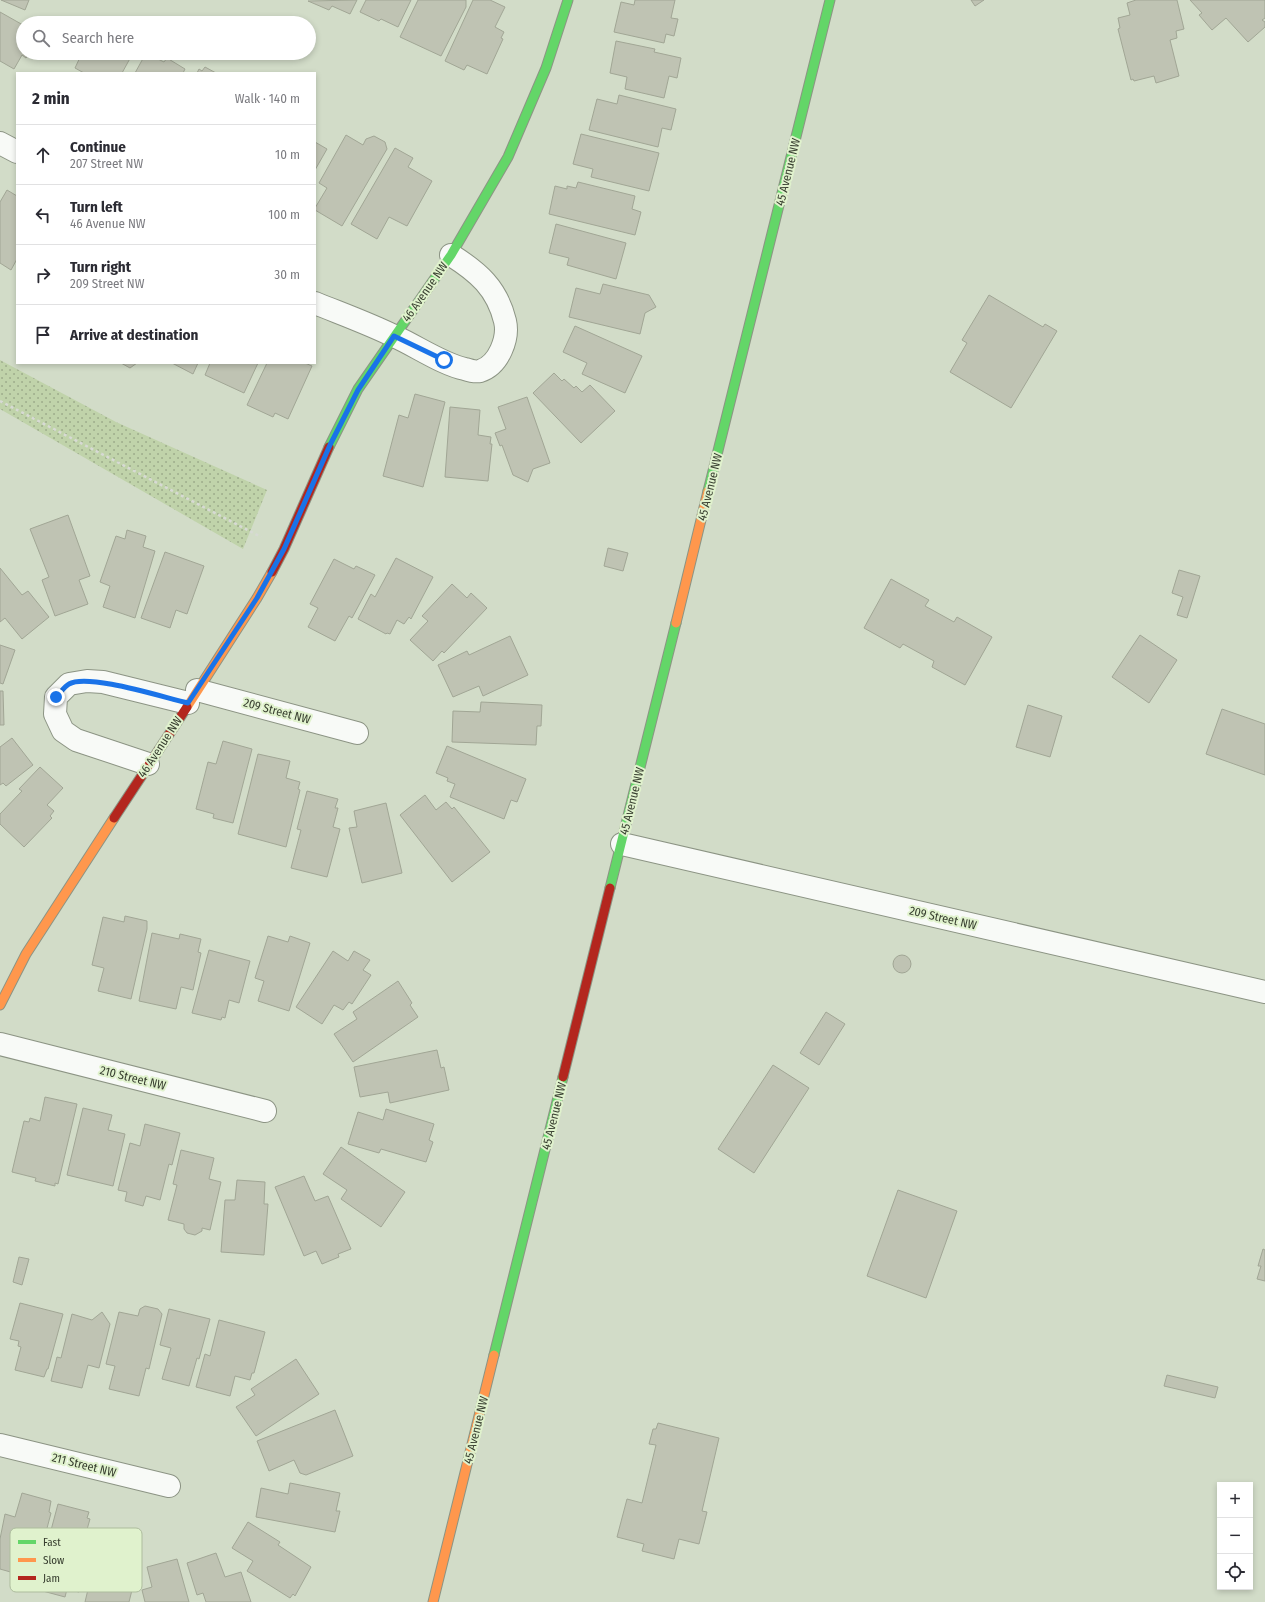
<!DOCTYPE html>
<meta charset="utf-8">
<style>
:root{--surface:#fff;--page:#f7f7f7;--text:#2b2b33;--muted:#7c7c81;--line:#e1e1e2}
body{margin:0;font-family:"Fira Sans Condensed",sans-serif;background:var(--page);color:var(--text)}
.controls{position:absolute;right:12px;bottom:12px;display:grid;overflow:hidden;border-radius:0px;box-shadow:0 2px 6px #0003}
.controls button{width:36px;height:36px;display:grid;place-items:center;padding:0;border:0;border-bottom:1px solid var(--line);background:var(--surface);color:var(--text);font:20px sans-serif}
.stop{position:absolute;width:12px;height:12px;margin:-9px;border:3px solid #1a73e8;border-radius:50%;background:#fff}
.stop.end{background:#1a73e8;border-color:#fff;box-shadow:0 1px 4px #0008}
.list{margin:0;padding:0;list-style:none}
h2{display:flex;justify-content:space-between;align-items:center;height:52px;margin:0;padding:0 16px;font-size:17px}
h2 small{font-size:13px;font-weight:400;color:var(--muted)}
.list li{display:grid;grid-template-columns:26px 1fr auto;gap:12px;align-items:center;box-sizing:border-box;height:60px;padding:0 16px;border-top:1px solid var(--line)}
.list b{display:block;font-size:15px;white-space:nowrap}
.list p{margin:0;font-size:13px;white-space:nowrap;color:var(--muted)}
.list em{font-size:13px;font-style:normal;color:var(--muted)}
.icon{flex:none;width:22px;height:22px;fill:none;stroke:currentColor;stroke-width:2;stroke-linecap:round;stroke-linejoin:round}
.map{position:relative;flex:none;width:1265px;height:1602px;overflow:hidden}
.search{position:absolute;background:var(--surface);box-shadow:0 2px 6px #0003;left:16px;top:16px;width:300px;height:44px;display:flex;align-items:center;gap:10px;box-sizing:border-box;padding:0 14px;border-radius:22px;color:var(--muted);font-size:15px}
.panel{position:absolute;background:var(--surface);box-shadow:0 2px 6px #0003;left:16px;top:72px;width:300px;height:292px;border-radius:0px}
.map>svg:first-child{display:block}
.grass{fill:url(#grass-dots)}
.building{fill:#bfc3b3;stroke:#a1a695}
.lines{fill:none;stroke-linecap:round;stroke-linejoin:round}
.street-casing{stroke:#8c9484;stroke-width:24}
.fast-casing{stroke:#8c9484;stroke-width:11}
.slow-casing{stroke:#8c9484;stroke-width:11}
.jam-casing{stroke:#8c9484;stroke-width:11}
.path{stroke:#d7dad4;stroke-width:2.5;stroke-dasharray:3 3;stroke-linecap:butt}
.street{stroke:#f8faf7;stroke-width:22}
.fast{stroke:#63d668;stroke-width:9}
.slow{stroke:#ff974d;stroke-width:9}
.jam{stroke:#b3261e;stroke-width:9}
.route{stroke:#1a73e8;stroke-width:5}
.labels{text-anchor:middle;stroke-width:4;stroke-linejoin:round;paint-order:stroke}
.street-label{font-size:12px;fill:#363d2e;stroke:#e0f2cd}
.key{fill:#e0f2cd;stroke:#adbc9d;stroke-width:1}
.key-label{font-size:11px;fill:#363d2e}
</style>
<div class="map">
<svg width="1265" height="1602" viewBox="0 0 1265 1602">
<defs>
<pattern id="grass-dots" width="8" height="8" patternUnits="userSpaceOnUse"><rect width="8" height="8" fill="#c0d3aa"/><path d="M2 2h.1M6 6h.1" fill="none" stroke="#9dac8b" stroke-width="1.8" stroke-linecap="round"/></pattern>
</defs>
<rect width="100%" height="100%" fill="#d2dcc8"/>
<path class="grass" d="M0 360 116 422 267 490 243 549 0 409Z"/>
<path class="building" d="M1 0H29L25 10Z
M357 0 350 14 332 6 329 10 308 1Z
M366 0H411L398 27 381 19 379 21 360 12Z
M418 0H466V7L441 56 400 37Z
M473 0H490L505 7 495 27 504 32 501 38 503 39 487 74 467 65 464 70 445 61Z
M635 0H675L671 18 678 19 674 36 666 34 664 43 614 32 621 2 634 5Z
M971 0H984L975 6Z
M1136 0H1177L1184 29 1176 31 1177 38 1170 40 1179 76 1156 83 1154 76 1134 81 1133 79 1131 80 1118 29 1120 28 1118 18 1130 15 1127 3Z
M1190 0H1265V18L1262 20 1265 22V27L1248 42 1226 18 1212 30 1199 15 1202 13Z
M0 12 23 25V53H30L26 58 22 55 14 69 0 61Z
M616 41 655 49 654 52 681 58 677 78 669 76 664 98 625 89 627 77 610 73Z
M82 53H133L122 73H84L75 68Z
M146 53 164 62 167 58 185 69 183 73H135Z
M205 67 216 73H197L199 69 202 71Z
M619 95 676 109 671 130 662 128 658 147 589 130 597 99 617 104Z
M581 134 659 153 649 191 591 177 593 169 573 164Z
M346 135 363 145 366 139 374 136 385 142 387 149 342 226 315 210V208L327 188 319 183Z
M315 142 327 149 315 170Z
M395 148 413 158 408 167 432 181 407 226 389 217 377 239 351 224Z
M578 182 635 196 632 209 641 212 635 235 549 214 555 186 567 189V186L576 188Z
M7 190 17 196V259L11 270 0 263V202Z
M556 224 626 243 616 279 567 265 569 258 549 253Z
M603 284 649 295 656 307 645 313 640 334 569 317 576 288 600 294Z
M989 295 1043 327 1045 324 1057 331 1011 408 950 372 967 343 962 340Z
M575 326 642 356 625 393 582 374 587 363 563 352Z
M121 363H137L130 368Z
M172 363H198L193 374Z
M210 363H258L244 393 205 375Z
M267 363H305L312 366 288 419 275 413 273 417 247 405Z
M554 373 562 381 564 379 574 388 576 386 582 392 590 385 615 411 581 443 533 393Z
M415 394 445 402 423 487 383 476 399 415 408 418Z
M527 397 550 463 533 469 528 482 513 475 502 445 500 446 495 433 506 429 498 407Z
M450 407 480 410 478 435 491 437 490 444H492L488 481 445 477Z
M68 515 90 576 79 580 88 604 55 616 42 580 49 577 30 529Z
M127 530 146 536 143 547 155 551 135 618 103 607 110 586 100 582 116 536 125 539Z
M608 548 628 553 623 571 604 566Z
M165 552 204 566 187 614 176 610 170 628 141 618Z
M396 558 433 577 411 619 409 617 404 624 397 620 390 634 387 633 386 634 358 619 371 594 375 597Z
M334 559 354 569 356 566 375 575 352 618 349 616 335 641 308 627 318 608 310 604Z
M0 568 22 595 28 591 49 617 22 639 5 618 0 622Z
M1179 570 1200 576 1187 618 1177 615 1183 597 1172 593Z
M891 579 929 600 925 606 954 622 957 617 992 637 965 685 932 667 934 661 903 644 900 648 864 628Z
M452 584 467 598 471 593 487 608 444 653 442 651 433 661 410 640 428 621 422 616Z
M1140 635 1177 660 1149 703 1112 677Z
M510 636 528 675 483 696 479 686 453 697 438 665 467 651 469 655Z
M0 645 15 650 3 684 0 683Z
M0 691H3L4 725H0Z
M481 702 542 705 541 726H537L536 745 452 742 453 711 480 712Z
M1028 705 1062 716 1050 757 1016 747Z
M1222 709 1265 724V775L1206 754Z
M12 738 33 765 6 786 3 783 0 785V747Z
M223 741 252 749 233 823 213 818 214 814 196 809 208 762 216 764Z
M447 746 526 779 517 802 511 800 504 819 450 797 455 784 447 781 448 778 436 773Z
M258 754 290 761 286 778 300 782 298 789 300 790 286 847 238 834Z
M40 767 63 788 47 805 54 811 50 816 52 818 24 847 0 824V814L22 791 19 789Z
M307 791 338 799 335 808H338L333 827 340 829 327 877 291 868 301 830 297 829Z
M425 795 436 810 446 802 452 809 454 807 490 852 452 882 400 815Z
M386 803 402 873 362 883 349 828 357 827 354 811Z
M125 916 147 921V929L131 999 98 991 104 968 92 965 103 917 124 922Z
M152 933 179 939 180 934 201 939 198 952 201 953 193 990 181 987 176 1009 139 1001Z
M268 936 288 942 290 936 310 943 289 1011 258 1001 264 981 255 978Z
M209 950 250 961 239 1003 229 1000 225 1018 222 1017 221 1020 192 1013Z
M333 951 348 961 354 951 370 960 363 970 371 975 352 1004 349 1002 343 1010 334 1005 322 1024 296 1007Z
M893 964a9 9 0 1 1 18 0a9 9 0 1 1-18 0Z
M398 981 412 1003 410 1005 418 1017 353 1062 334 1034 357 1019 353 1012Z
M826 1012 845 1024 819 1065 800 1053Z
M437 1050 441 1068 444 1067 449 1090 390 1103 388 1092 360 1097 354 1067Z
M773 1065 809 1088 754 1173 718 1149Z
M45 1097 77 1104 58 1184 55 1183V1186L35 1181 36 1178 12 1172 24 1121 29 1122 30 1118 40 1121Z
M83 1108 112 1115 108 1130 125 1134 113 1186 67 1175Z
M386 1109 434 1124 429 1140 433 1142 426 1162 381 1149 379 1153 348 1144 358 1112 383 1120Z
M145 1124 180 1133 172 1165 169 1164 160 1200 146 1196 143 1206 125 1201 127 1192 118 1190 130 1143 140 1146Z
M341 1147 405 1192 381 1227 341 1199 347 1190 323 1174Z
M181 1150 214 1158 209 1179 221 1182 210 1230 202 1228V1231L195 1235 187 1233 184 1229V1224L168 1220 177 1185 173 1184Z
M304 1176 315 1201 328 1196 351 1249 338 1254 339 1257 322 1264 316 1251 304 1256 275 1187Z
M237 1180 265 1182 264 1204H268L264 1255 221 1252 225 1200H235Z
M898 1190 957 1211 926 1298 867 1276Z
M1263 1249 1265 1250V1281L1257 1279 1261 1266H1258Z
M19 1257 29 1259 22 1285 13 1282Z
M20 1303 63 1314 48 1369H47L44 1377 15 1370 21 1347 18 1346 19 1341 10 1339Z
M145 1306 158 1309 162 1314 149 1369 146 1368 139 1396 109 1389 115 1366 106 1364 119 1312 138 1316 140 1309Z
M169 1309 210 1319 199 1359 197 1358 189 1386 162 1379 171 1348 160 1345Z
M102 1312 110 1324 99 1368 88 1365 82 1388 51 1381 57 1357 61 1358 72 1314 92 1320Z
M219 1320 265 1332 254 1373H252L250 1380 235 1376 230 1396 196 1387 205 1354 210 1356Z
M296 1359 319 1394 256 1436 236 1407 255 1395 251 1389Z
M1167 1375 1218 1387 1215 1398 1164 1386Z
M335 1410 353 1456 306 1475 300 1473 294 1460 269 1471 257 1441Z
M658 1423 719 1438 702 1511 707 1512 699 1544 679 1539 674 1559 642 1551 644 1544 617 1537 627 1499 642 1503 656 1445 649 1444 653 1429H656Z
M290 1483 340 1493 336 1511H340L335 1532 256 1517 261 1488 288 1494Z
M22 1493 51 1501 49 1512 51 1513 35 1574 15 1569 14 1573 0 1569V1539L5 1514 15 1517Z
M58 1504 89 1512 87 1518 90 1519 86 1533 95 1536 79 1592 67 1589 65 1597 39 1590 53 1535 50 1534Z
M248 1522 280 1542 278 1545 311 1567 295 1596 293 1594 290 1598 247 1571 253 1561 232 1548Z
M100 1539 129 1546 127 1555 130 1556 127 1567 135 1569 133 1577 135 1578 129 1602H85Z
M216 1553 225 1577 241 1572 251 1602H206L203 1593 197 1595 187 1563Z
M177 1559 189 1602H145L142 1590 152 1587 147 1567Z"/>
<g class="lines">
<g class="street-casing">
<path id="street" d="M0 143 17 152
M315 303C342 314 370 324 396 337 416 346 444 365 465 369 468 370 476 372 480 371 499 365 509 338 505 321 497 288 478 272 451 255
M197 690 357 733
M148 764 76 740 63 731 55 714 56 697 69 684 87 681 103 682 188 703
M622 844 1265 992
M0 1044 265 1111
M0 1445 169 1486"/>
</g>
<g class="fast-casing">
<path id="fast" d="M329 447 358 389 451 255 508 157 546 68 568 0
M708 491 830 0
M610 888 676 623
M494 1355 563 1077"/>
</g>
<g class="slow-casing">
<path id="slow" d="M676 623 708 491
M187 707 257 598 272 572
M0 1005 26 954 114 818
M433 1602 494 1355"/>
</g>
<g class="jam-casing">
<path id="jam" d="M272 572 284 549 329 447
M114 818 187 707
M563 1077 610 888"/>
</g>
<path class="path" d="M0 401 261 537"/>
<use href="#street" class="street"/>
<use href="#fast" class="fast"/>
<use href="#slow" class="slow"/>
<use href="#jam" class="jam"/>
</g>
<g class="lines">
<path class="route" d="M56 697C60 693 65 686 69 684 88 673 165 698 188 703L257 598 284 549 330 445 358 390 394 336 444 360"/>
</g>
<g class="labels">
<g class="street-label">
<text transform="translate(788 172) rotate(-76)" y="4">45 Avenue NW</text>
<text transform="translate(425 292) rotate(-55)" y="4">46 Avenue NW</text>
<text transform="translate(710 487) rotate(-76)" y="4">45 Avenue NW</text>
<text transform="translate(277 711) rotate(15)" y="4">209 Street NW</text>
<text transform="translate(160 747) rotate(-57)" y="4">46 Avenue NW</text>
<text transform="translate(632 801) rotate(-76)" y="4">45 Avenue NW</text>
<text transform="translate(943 918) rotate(13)" y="4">209 Street NW</text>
<text transform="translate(133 1078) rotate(14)" y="4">210 Street NW</text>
<text transform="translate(554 1116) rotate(-76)" y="4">45 Avenue NW</text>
<text transform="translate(476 1430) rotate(-76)" y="4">45 Avenue NW</text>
<text transform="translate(84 1465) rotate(14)" y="4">211 Street NW</text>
</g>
</g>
<rect x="10" y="1528" width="132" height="64" rx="6" class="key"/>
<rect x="18" y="1540" width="18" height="4" fill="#63d668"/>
<rect x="18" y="1558" width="18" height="4" fill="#ff974d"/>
<rect x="18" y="1576" width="18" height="4" fill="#b3261e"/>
<g class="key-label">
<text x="43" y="1546">Fast</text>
<text x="43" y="1564">Slow</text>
<text x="43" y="1582">Jam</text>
</g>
</svg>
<div class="controls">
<button>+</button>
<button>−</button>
<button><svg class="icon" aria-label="locate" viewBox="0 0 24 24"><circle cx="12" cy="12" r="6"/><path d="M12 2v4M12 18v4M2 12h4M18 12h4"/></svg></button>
</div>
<div class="stop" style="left:444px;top:360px"></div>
<div class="stop end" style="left:56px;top:697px"></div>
<div class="search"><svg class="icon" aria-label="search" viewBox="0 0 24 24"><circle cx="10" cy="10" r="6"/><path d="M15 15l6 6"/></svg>Search here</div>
<section class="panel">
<h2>2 min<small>Walk · 140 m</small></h2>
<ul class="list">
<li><svg class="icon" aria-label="ahead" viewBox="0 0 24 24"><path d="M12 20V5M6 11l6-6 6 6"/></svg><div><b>Continue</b><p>207 Street NW</p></div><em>10 m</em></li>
<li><svg class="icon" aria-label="left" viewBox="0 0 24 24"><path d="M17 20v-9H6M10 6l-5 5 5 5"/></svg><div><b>Turn left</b><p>46 Avenue NW</p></div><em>100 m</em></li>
<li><svg class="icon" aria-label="right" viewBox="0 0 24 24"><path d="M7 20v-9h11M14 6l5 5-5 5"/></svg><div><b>Turn right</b><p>209 Street NW</p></div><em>30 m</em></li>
<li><svg class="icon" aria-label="arrive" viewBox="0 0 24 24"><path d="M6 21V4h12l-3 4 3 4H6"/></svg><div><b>Arrive at destination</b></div></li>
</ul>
</section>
</div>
